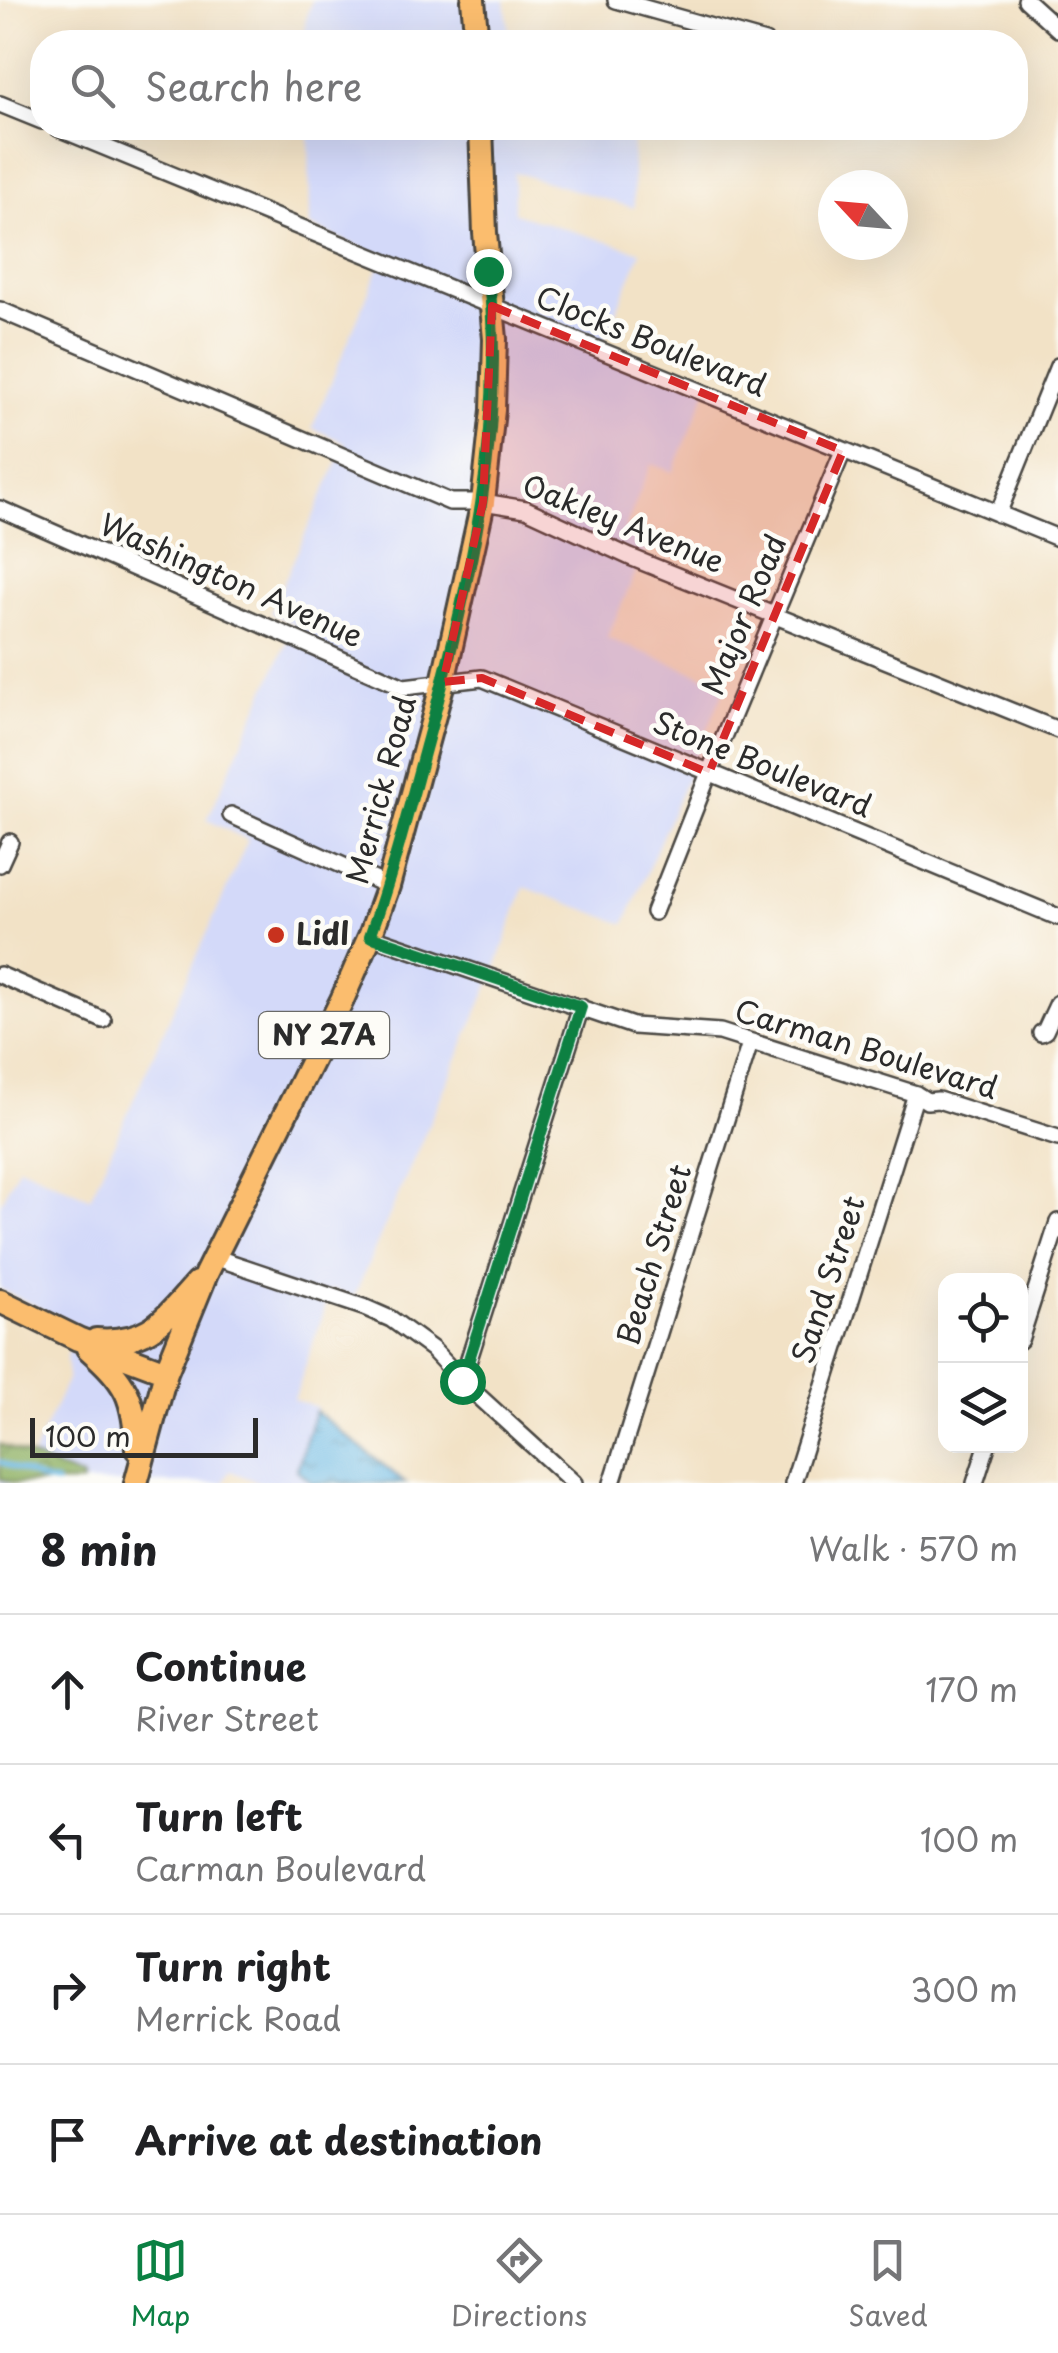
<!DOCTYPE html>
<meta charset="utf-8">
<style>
:root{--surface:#fff;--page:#f2f2f2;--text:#202124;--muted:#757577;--line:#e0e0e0;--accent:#0b8043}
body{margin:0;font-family:"Playpen Sans",sans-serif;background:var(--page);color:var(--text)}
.controls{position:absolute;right:30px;bottom:30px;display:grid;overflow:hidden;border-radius:20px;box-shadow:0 10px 40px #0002}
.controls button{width:90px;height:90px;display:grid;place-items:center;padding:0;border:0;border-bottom:2px solid var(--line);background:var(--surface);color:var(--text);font:50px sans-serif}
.compass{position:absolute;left:818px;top:170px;width:90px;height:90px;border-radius:50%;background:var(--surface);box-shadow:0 10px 40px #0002;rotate:296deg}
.scale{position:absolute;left:30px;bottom:25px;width:228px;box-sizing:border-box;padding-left:10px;border:5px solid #2b2b2b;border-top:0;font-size:28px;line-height:35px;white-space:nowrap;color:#2b2b2b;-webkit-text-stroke:8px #fdfcf7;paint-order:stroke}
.stop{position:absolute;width:30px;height:30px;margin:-22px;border:8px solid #0b8043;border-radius:50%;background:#fff}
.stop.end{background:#0b8043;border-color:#fff;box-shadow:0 2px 10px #0008}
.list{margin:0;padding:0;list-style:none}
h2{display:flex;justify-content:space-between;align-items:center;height:130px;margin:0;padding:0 40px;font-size:42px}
h2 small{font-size:32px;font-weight:400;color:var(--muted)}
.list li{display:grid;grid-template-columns:65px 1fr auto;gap:30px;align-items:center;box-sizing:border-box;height:150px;padding:0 40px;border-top:2px solid var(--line)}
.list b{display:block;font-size:38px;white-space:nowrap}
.list p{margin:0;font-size:32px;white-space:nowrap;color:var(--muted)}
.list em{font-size:32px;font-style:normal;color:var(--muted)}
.icon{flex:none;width:55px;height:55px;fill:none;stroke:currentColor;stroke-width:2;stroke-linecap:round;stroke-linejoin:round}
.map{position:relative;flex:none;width:1058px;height:1483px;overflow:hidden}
.search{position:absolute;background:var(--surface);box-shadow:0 10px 40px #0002;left:30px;right:30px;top:30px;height:110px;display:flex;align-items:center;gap:25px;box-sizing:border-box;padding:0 35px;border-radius:40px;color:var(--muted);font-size:38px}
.sheet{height:730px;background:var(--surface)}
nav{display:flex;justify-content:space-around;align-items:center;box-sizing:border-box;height:140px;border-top:2px solid var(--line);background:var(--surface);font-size:28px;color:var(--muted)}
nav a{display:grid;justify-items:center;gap:5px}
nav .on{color:var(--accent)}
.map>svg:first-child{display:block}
.built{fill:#d3d9f9}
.forest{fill:url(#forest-crowns);stroke:#5e6e48;stroke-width:2.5}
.water{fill:url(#water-ripples);stroke:#4a7288;stroke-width:2.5}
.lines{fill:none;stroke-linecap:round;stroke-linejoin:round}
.stream{stroke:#69b8e4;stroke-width:5}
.street-casing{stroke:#494642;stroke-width:20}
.primary-casing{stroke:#494642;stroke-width:28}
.street{stroke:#fff;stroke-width:15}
.primary{stroke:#fbbd6e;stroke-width:22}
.route{stroke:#0b8043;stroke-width:12}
.marked{fill:#d62828;fill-opacity:0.2;stroke:#d62828;stroke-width:8;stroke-dasharray:20 12;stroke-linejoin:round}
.poi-dot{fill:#c8321e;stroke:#fdfcf7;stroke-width:4}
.labels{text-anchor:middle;stroke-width:9;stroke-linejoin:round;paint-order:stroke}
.shield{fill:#fdfcf7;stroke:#6a6a68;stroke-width:2.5}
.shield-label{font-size:28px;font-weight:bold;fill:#2b2b2b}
.street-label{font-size:30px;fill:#2b2b2b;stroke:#fdfcf7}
.poi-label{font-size:30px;font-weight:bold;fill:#2b2b2b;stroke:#fdfcf7;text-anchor:start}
</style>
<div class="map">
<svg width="1058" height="1483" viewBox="0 0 1058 1483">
<defs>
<pattern id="forest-crowns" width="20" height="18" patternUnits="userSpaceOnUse" patternTransform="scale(2.5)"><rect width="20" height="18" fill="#90b266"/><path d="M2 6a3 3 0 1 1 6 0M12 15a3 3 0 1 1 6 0" fill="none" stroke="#769154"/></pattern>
<pattern id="water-ripples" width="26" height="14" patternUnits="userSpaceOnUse" patternTransform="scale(2.5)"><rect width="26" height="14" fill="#69b8e4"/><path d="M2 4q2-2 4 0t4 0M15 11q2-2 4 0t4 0" fill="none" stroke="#5796b9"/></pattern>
</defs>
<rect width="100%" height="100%" fill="#fdfcf7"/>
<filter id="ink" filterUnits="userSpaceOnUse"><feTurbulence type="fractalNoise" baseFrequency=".01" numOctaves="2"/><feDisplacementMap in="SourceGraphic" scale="20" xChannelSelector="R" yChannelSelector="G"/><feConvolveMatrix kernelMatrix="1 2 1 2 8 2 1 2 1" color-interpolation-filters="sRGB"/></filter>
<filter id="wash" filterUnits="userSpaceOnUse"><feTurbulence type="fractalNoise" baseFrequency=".0048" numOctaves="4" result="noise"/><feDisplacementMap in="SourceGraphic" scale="40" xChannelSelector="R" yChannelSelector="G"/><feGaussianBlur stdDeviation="2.25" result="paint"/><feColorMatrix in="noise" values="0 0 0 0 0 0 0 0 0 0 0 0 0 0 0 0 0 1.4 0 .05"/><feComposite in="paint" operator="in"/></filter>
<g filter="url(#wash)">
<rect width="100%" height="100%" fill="#f2e2c6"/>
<path class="built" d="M312 0H505L510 42H305V23Z
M309 128H632L634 208 514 172V213L641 252 603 343 709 385 673 472 651 464 624 531 649 542 607 638 726 685 625 924 524 887 494 974 354 1297 331 1289 294 1400 317 1407 297 1470 313 1483H261L230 1471 223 1483H0V1457L27 1468 68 1378 66 1356 80 1327 0 1289V1204L19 1166 90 1198 248 840 207 820 295 625 270 613 346 443 312 428 383 257 310 226Z"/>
<path class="forest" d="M0 1444 82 1478V1483H15L0 1479Z"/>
<path class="water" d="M315 1411 406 1483H313L297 1470Z"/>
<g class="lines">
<path class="stream" d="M0 1462 40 1479 56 1483"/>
</g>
</g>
<g filter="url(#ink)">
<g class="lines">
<g class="street-casing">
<path id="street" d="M616 0 765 42
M1026 0 1058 29
M0 104 42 121
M58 128 1058 538
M0 310 450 502H483L526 509 630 557 1058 730
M0 509 404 687 482 678 1058 917
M998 514 1058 366
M231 815 388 886
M0 864 10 842
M654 912 709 773 843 451
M370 936 633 1026 720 1032 916 1094 927 1101 938 1100 1058 1138
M0 975 103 1020
M1041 1033 1045 1031 1058 1003
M214 1257 366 1308 391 1319 432 1349 462 1381 574 1483
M1020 1340 1058 1222
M462 1381 581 1007
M612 1483 750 1043
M793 1483 916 1094
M975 1483 987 1446"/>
</g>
<g class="primary-casing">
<path id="primary" d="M473 0 477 42
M0 1301 78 1339 166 1372
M96 1340C150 1344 164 1319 197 1283
M88 1348C127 1383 134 1396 137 1449
M136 1483 166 1372 206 1274 342 1000 370 936 388 886 443 682 483 502 493 410 495 339 485 233 481 128"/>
</g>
<use href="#street" class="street"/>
<use href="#primary" class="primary"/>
</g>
</g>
<g class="lines" filter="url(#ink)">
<path class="route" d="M462 1381 581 1007 370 936C394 869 411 800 430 731 470 579 507 430 488 271"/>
</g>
<path class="marked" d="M492 306 843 451 709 773 482 678 443 682 483 502Z"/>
<circle class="poi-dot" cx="276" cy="935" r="10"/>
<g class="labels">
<rect class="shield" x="259" y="1012" width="130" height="46" rx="8"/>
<g class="shield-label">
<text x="324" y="1045">NY 27A</text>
</g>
<g class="street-label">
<text transform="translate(651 342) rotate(22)" y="10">Clocks Boulevard</text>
<text transform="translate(623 524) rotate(22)" y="10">Oakley Avenue</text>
<text transform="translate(231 581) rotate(24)" y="10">Washington Avenue</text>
<text transform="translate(745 615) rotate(-67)" y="10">Major Road</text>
<text transform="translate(762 765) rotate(22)" y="10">Stone Boulevard</text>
<text transform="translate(382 790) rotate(-75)" y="10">Merrick Road</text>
<text transform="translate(866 1050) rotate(17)" y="10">Carman Boulevard</text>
<text transform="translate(655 1255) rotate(-73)" y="10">Beach Street</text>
<text transform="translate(829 1280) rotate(-72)" y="10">Sand Street</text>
</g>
<g class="poi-label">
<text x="296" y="945">Lidl</text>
</g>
</g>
</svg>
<div class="controls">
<button><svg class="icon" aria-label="locate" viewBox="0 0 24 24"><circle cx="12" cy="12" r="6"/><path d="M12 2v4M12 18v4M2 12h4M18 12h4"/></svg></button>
<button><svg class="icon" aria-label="layers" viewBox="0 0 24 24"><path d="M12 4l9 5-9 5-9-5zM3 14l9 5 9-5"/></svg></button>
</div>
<svg class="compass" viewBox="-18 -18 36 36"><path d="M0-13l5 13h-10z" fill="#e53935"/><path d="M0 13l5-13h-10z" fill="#757577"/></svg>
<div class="scale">100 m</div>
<div class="stop" style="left:462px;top:1381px"></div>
<div class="stop end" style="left:488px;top:271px"></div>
<div class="search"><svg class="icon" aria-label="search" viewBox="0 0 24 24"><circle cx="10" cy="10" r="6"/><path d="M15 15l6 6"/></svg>Search here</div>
</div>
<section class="sheet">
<h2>8 min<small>Walk · 570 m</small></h2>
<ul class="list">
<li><svg class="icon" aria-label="ahead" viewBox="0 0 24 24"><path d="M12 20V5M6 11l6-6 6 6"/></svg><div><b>Continue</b><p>River Street</p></div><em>170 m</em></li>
<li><svg class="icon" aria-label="left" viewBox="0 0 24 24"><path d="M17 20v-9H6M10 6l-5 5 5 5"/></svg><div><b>Turn left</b><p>Carman Boulevard</p></div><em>100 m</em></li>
<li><svg class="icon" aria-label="right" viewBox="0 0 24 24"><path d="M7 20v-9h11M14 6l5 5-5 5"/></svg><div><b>Turn right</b><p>Merrick Road</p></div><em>300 m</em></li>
<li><svg class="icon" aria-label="arrive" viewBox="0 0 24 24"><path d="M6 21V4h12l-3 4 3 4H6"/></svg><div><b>Arrive at destination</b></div></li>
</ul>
</section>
<nav>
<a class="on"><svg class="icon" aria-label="map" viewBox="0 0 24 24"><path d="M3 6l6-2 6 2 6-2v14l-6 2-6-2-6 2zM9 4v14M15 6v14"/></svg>Map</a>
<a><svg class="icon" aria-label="directions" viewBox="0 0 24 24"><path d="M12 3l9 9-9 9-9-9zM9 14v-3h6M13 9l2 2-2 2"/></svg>Directions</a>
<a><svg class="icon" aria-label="saved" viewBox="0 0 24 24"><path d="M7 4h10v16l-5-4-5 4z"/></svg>Saved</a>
</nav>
